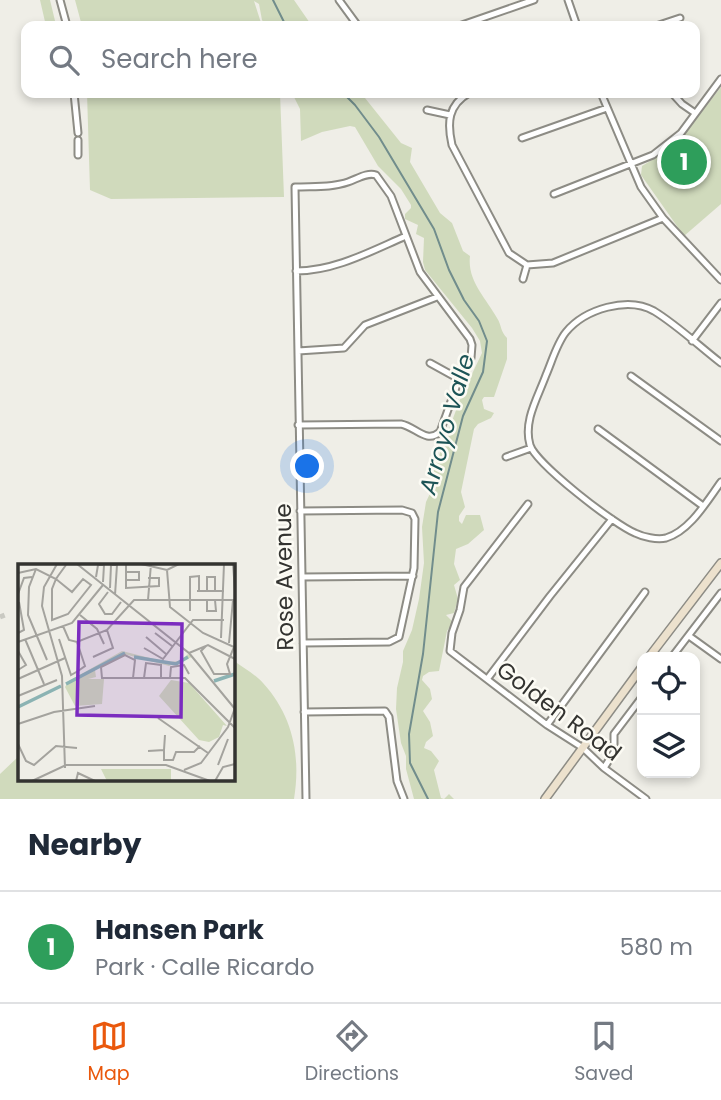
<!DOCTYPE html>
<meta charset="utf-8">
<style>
:root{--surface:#fff;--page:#f2f2f3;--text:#1f2937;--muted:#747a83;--line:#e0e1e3;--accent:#ea580c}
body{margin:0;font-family:Poppins,sans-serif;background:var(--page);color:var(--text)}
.controls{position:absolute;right:21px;bottom:21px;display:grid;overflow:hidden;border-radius:14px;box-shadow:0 4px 10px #0003}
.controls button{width:63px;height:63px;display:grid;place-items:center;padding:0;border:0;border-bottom:2px solid var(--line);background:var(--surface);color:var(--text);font:35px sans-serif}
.you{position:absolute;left:308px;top:467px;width:24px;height:24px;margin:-18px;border:5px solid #fff;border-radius:50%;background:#1a73e8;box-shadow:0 0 0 10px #1a73e833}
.badge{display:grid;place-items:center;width:46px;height:46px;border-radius:50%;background:var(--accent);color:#fff;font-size:23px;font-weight:700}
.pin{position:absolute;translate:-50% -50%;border:4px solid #fff;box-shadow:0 2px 7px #0006}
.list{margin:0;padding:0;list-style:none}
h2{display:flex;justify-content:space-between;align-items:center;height:91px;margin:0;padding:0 28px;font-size:30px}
h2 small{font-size:23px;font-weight:400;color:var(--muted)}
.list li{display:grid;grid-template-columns:46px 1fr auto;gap:21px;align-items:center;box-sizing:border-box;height:112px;padding:0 28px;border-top:2px solid var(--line)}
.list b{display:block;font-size:26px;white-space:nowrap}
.list p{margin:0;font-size:23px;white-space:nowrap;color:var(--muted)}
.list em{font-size:23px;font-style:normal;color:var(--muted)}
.icon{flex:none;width:38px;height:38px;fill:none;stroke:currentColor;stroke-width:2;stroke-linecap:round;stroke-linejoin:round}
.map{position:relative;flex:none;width:721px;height:799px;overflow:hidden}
.search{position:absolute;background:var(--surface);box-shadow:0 4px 10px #0003;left:21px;right:21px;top:21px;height:77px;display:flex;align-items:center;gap:18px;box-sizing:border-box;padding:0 24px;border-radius:14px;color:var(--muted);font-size:26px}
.sheet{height:203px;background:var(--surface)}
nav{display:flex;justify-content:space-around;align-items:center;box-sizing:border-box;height:98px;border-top:2px solid var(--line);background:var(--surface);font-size:19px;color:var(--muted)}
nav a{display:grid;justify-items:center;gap:4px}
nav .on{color:var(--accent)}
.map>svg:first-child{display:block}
.green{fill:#d0dabc}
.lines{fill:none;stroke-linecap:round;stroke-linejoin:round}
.stream{stroke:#718d8c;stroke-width:2}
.street-tunnel{stroke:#c9c9c2;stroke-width:5;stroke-dasharray:5 2.5;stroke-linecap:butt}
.street-casing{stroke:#8d8c85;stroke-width:9}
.secondary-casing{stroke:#8d8c85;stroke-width:10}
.street{stroke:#fff;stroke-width:5}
.secondary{stroke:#ece1cd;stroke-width:7}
.labels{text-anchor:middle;stroke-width:5;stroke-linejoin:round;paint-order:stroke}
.street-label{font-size:23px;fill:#333330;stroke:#fcfbf4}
.water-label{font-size:24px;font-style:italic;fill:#1c5456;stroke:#fcfbf4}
.inset-river{fill:none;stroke:#8bb3b3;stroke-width:3.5}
.inset-road{fill:none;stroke:#a4a39e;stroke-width:2}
.view{fill:#7b2cbf;fill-opacity:0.15;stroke:#7b2cbf;stroke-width:3.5}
.inset-edge{fill:none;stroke:#333330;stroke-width:3.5}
</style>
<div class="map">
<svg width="721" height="799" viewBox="0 0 721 799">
<rect width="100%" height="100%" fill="#efeee7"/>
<path class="green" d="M40 0H50L56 25 46 26Z
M75 0H294L312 26H282L277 24 266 26 262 20 259 4 254 1 262 26H82Z
M721 87V204L684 236 641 175 642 166 675 146Z
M87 93H280L284 197 111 199 90 190Z
M292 93H361L401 143 412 148 410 162 440 213 452 223 463 251 470 256C467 281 486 298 497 318 502 326 500 331 507 338V359L494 397H484L482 400 484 409 494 413 491 418 478 424 474 429 461 492 465 507 459 516V521L462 524 466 515H480L484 530 468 544 456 549 454 564 460 580 454 585 458 599 454 613 446 615 453 622 447 631 439 671 429 672 423 676 422 680 430 689 432 699 423 711 430 722 433 736 426 742 424 748 431 751 439 761 434 770 441 798 444 799 449 794 454 799H414L406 769V756L401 743 396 709 397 688 403 662V651L412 630 419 599 424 563 422 527 426 502 434 485V469L461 397 482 353 480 341 472 328 425 270 423 262 424 238 416 234 418 225 405 219V214L411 208V205L401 189 378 166 355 127 350 126 322 132 301 141 300 109Z
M233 660C242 667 255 674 263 683 293 716 301 756 294 799H0V774L19 756V780H233Z"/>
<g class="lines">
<path class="stream" d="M273 0 286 26
M343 93 355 105 379 137 434 229 449 270 464 300 479 321 487 341 483 372 463 416 438 512 423 654 409 734 410 763 428 799"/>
<path class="street-tunnel" d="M0 617 5 615"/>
<g class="street-casing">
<path id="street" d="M60 0 67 26
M339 0 358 26
M568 0 577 26
M459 26 534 0
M656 26 680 18
M74 93 78 133
M469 93C448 105 447 123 452 145L509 253 527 265 553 263 663 218
M601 93 641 187 663 218 721 280
M672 93 682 104 695 113
M427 110 450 115
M522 138 607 108
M78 140V155
M554 194 653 155 681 133 721 79
M296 271C335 271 371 251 406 236
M523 279 527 265
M692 341 721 303
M298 351 344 348 365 325 437 297
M430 363 459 379
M721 363C699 346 677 325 654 311 628 296 585 309 566 332 557 343 552 361 546 375 538 397 523 421 530 445 536 464 615 525 635 533 643 537 657 540 666 538 690 531 707 501 721 482
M631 376 721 441
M298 425 401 424C416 427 426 444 440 432L459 379 471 358 472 345 470 339 420 272 391 196 376 175C367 172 357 179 348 182 331 188 312 186 295 187 298 391 302 595 306 799
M598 429 703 506
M506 457 531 448
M528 504 464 587 460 610 452 633 450 651 547 725 583 748 604 768 646 799
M300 511 402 510 412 513 415 519 414 568 399 637 389 642 303 643
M302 577 413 576
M689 636 721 659
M672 657 721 593
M488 678 550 596 612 519
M304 712 385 711 389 717 397 781 404 799
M547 725 645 592
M604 768 614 752V734L642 697"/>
</g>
<g class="secondary-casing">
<path id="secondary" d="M649 657 721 563
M545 799 642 667"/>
</g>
<use href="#street" class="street"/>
<use href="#secondary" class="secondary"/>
</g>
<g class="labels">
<g class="street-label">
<text transform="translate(284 577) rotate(-91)" y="8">Rose Avenue</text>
<text transform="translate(559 711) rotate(37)" y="8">Golden Road</text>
</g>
<g class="water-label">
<text transform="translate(447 424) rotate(-74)" y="8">Arroyo Valle</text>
</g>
</g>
<g transform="translate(18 564)">
<rect width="217" height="217" fill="#efeee7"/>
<path d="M104 87 148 98 163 97 170 90 174 93 151 102 106 90 77 106 78 113 70 115H86L84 140 57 142 47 123 51 117ZM153 116 171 119 209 162 205 161 201 173 191 178 181 176 141 132ZM83 205H153V217H89Z" fill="#d0dabc"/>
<path class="inset-river" d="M116 93 158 100 170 93M196 117 217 110M48 120 107 89M0 143 43 122"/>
<path class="inset-road" d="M39 0 26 23 24 42 44 112 47 204M59 0 171 89 190 81 217 95M108 0V24L141 22V14H130M123 0 149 6 161 0M215 0 217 27M18 5 11 23 10 51 29 96M149 6 152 43 185 69 216 83 209 100 212 110H196L183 87 188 82M108 8H121V16H108M0 9 18 5 38 15 54 28 65 15 73 21 50 50 34 56V25L38 15 40 12 48 1M78 13 80 1H86L85 18M92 24 93 1H99L97 31M179 27H206M189 27V13H197V27M90 28 81 40 87 50H94L103 38M0 30 6 14 14 13M130 36 133 0M189 36V47H198L197 36M172 47V13L181 12V27M62 51 79 65 86 80M45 62 51 76 59 78 89 66 116 36H217M0 69 6 66 1 38M137 69 154 82M128 73 148 90M203 74 206 0M7 75 26 120M41 75 53 111 60 107M0 78 54 59 85 21M59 78 67 102 60 107M211 79 215 36M126 84 145 95 175 56H206M0 87 8 101 0 106M171 89 217 145M75 93 95 84 89 66M115 114 117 96 107 91 83 103 84 114H167L217 164M126 114 128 99 143 101V114M152 114 153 103 166 101 171 110M0 115 47 94M0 132 39 116M140 154 190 189M0 160 36 148 77 142M0 180 8 197 16 201 38 182 59 184M146 186V196H155L158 188H176L182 182M130 187 146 186 147 171M200 201 210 175M166 206 183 199 210 163 217 144M14 217 48 201H148L192 217M58 217 60 209 77 217M197 217 205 203 217 200"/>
<path class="view" d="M61 58 164 60 163 153 59 151Z"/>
<rect width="217" height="217" class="inset-edge"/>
</g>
</svg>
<div class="controls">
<button><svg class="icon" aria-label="locate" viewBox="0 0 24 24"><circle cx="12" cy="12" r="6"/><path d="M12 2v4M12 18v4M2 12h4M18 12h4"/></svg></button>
<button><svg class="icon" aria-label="layers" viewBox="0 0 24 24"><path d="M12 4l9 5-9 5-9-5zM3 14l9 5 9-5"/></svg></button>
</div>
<div class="you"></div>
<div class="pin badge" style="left:684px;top:162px;background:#2e9e5b">1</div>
<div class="search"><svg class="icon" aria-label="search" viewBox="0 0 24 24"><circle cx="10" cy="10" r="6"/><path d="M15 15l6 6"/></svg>Search here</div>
</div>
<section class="sheet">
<h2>Nearby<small></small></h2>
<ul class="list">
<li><span class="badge" style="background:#2e9e5b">1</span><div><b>Hansen Park</b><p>Park · Calle Ricardo</p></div><em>580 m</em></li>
</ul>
</section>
<nav>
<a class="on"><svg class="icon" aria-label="map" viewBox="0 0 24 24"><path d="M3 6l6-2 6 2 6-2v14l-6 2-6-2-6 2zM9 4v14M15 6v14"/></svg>Map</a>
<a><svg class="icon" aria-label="directions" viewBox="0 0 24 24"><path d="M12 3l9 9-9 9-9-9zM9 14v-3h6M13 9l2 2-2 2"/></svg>Directions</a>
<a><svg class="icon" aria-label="saved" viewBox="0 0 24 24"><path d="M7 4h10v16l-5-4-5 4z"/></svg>Saved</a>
</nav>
